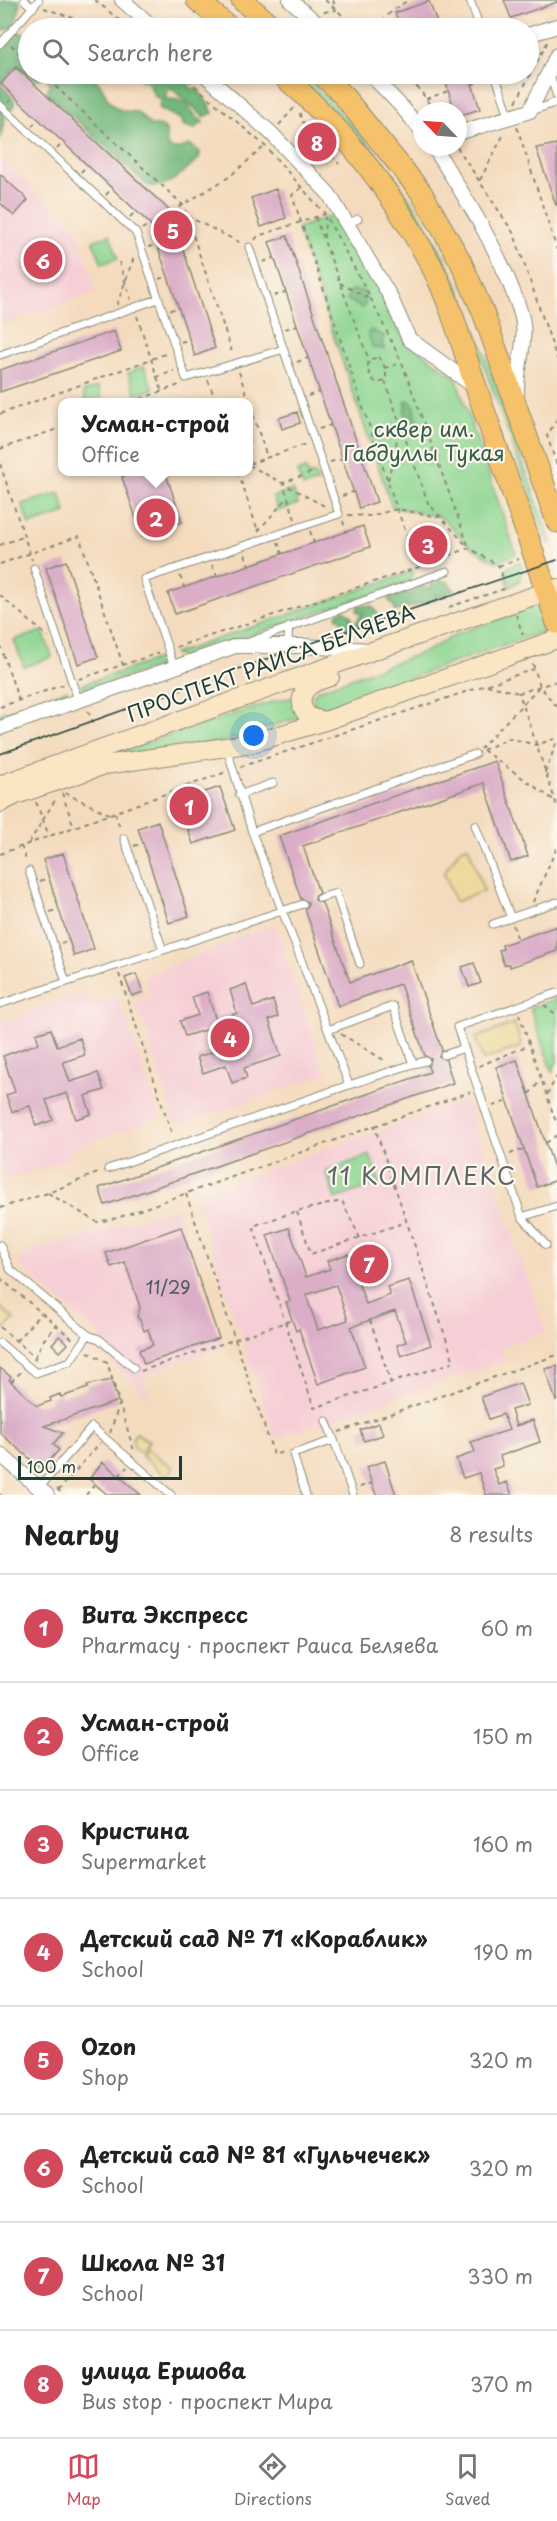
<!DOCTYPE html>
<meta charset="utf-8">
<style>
:root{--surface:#fff;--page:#f2f2f2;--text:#222;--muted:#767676;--line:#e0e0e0;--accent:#d1495b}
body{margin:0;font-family:"Playpen Sans",sans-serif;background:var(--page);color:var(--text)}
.compass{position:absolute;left:413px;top:102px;width:54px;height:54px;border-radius:50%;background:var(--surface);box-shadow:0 3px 9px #0003;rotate:295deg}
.scale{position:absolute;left:18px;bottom:15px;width:164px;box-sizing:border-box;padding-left:6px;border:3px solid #1f3d34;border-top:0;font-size:16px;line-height:21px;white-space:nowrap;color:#1f3d34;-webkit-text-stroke:4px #fbf7ec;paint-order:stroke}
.you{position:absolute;left:254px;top:736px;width:21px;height:21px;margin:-15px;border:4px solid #fff;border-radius:50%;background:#1a73e8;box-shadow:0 0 0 9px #1a73e833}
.badge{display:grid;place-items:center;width:39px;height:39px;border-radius:50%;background:var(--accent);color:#fff;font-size:20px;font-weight:700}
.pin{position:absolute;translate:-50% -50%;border:3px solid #fff;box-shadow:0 2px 6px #0006}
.popup{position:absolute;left:58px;top:398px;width:195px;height:78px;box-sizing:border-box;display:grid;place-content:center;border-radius:12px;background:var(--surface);filter:drop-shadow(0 2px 4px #0005);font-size:20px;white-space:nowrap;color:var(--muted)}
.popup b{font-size:22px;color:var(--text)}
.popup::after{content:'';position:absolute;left:50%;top:100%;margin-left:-12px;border:12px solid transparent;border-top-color:var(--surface)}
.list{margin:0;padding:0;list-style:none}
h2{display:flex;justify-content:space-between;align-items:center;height:78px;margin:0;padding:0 24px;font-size:26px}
h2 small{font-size:20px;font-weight:400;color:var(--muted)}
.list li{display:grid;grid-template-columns:39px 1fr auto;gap:18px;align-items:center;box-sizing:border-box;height:108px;padding:0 24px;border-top:2px solid var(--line)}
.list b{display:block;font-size:22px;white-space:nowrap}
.list p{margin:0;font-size:20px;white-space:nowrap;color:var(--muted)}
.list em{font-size:20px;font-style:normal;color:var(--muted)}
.icon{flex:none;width:33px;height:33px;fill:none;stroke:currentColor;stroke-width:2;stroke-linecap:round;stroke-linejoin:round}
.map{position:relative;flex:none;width:557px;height:1495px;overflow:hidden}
.search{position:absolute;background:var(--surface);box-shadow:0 3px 9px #0003;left:18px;right:18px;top:18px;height:66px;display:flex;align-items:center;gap:15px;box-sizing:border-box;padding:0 21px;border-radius:33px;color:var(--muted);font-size:22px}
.sheet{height:942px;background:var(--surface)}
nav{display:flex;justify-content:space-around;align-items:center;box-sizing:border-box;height:84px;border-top:2px solid var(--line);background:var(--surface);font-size:16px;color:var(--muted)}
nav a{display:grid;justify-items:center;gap:3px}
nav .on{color:var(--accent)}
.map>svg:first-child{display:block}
.built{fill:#f6cfd6}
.green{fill:#8dd691;stroke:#568a62;stroke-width:1.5}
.forest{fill:#72b77b;stroke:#487a58;stroke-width:1.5}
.sand{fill:#eeda9e;stroke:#868c69;stroke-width:1.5}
.building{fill:#dbadc7;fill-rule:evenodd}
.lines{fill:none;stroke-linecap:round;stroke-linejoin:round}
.lane-casing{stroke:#8a8c79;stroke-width:9}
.street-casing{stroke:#8a8c79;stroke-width:16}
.secondary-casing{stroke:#8a8c79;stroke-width:20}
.primary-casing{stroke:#8a8c79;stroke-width:23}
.path{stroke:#8a8c79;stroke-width:2;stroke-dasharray:4.5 4.5;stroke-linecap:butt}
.lane{stroke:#fff;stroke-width:7}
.street{stroke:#fff;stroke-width:14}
.secondary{stroke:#fbe6c4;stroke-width:18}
.primary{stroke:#f5c16b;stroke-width:21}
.tram{stroke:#1f3d34;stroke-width:1.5}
.labels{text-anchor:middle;stroke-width:4.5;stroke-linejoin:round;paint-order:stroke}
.number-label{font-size:18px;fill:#4e5959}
.park-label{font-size:21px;fill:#355c47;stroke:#fbf7ec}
.street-label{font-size:21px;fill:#1f3d34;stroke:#fbf7ec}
.quarter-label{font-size:24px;letter-spacing:1.5px;fill:#616467;stroke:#fbf7ec}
</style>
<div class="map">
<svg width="557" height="1495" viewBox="0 0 557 1495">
<rect width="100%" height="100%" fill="#fbf7ec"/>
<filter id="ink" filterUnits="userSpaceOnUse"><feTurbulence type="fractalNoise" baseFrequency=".0167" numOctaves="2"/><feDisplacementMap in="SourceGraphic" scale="12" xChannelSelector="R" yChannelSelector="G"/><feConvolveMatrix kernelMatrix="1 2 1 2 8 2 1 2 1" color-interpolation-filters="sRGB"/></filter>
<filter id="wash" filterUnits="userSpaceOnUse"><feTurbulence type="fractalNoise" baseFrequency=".008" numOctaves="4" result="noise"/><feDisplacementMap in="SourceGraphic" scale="24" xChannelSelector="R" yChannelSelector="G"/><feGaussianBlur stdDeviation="1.35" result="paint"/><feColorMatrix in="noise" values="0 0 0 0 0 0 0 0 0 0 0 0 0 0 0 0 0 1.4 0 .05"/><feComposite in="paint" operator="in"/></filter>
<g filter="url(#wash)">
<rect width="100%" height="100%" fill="#f4dbbe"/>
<path class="built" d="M0 158 77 229 96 292 0 325Z
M274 924 326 1074 177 1126 135 1001 150 996 144 976Z
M88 991 92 1004 117 994 160 1118 71 1149 73 1157 6 1180 0 1161V1022Z
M466 1100 546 1332 502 1347 506 1360 275 1439 194 1195Z
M176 1208 224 1347 147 1374 143 1377 149 1397 95 1347 101 1335 19 1266V1259L24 1254Z"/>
<path class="green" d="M293 74H300C371 136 429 215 465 303 497 381 523 464 551 543L547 544C501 416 464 282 384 170 358 134 325 104 293 74Z
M328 217H336L342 220 405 340 456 378 516 554 496 562 471 547 441 517 392 507 297 228Z
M110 235 118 258 102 264 93 241Z
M144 366 153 389 136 395 128 373Z
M98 387 103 402H86L83 392Z
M306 469 309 476 315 474 318 482 303 487 297 472Z
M293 490 298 504 278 511 273 497Z
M60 493 66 513 29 525 22 504Z
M520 562 522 568 519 581 509 587 505 572 508 567Z
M414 571 410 581 182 658 174 654Z
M542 604 549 629 323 709 314 706 313 695 318 690 427 651 459 633Z
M43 631 52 657 24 667 14 640Z
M165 657 163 665 83 691 81 685Z
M67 690 64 698 0 720V714Z
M297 697 303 716 226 741 103 757 278 700Z
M557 998V1062L552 1072 530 1008Z
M370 1155 380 1183 335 1199 326 1171Z"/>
<path class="forest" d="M3 0H19L20 7 14 26 0 32V5Z
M18 32 28 35V73L16 66 0 84 14 100V107L6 113 0 139V48Z
M30 74C43 73 80 70 90 75 113 89 99 112 137 112L151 126H160L166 130 167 145C174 154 181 146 191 145L200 152 199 159C181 172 172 188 148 186L46 92 51 84 44 75 37 80Z
M141 74H176L178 77 186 79 191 89 196 88C200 91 211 108 213 113L203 117C192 104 182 100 172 88L167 90 166 99C195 99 186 112 203 122L194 129 183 125 182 120 159 108 161 97H155L149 83 140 79 138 76Z
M351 290 362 291 366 295 365 306 361 308 347 299Z
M371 330 384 336 382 343 384 349 373 348 368 333Z
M408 400 414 405 417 421 420 426 414 433 410 431C408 424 408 417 404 410L407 406 405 402Z
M421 457a7 7 0 1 1 14 0a7 7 0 1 1-14 0Z
M432 578 448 582 455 591 453 593H447V595L442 597 435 594 438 599 394 612 395 608 388 599 389 596H398V592L410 594 420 585 431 589Z
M358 605 372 606 380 617 348 629 339 628 342 620 336 617 338 613 344 610 352 616 351 623H355L362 614 357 611Z"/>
<path class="sand" d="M468 846 484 891 455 902 444 872 461 848Z
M514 1023 522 1046 483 1060 476 1038Z
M0 1307 14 1319 5 1329 0 1324Z
M136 1433 149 1441 141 1453 134 1447 132 1439Z
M147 1449 172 1467 173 1469 166 1476 142 1456Z"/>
<g id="blocks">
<path class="building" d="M504 0H557V2L511 18Z
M429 1 439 28H401L395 13Z
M16 67 171 212 215 348 195 356 150 224 1 84Z
M443 74H469L480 109 458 116V111H455Z
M557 144V205H556L536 148Z
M0 174 28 200 14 216 0 203Z
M276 189 286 218 261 227 251 198Z
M287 236 377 502 359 508 269 242Z
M114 331 121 351 0 392V370Z
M297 412 300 423 282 429 279 418Z
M137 471H165L182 522 142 536 122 477Z
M363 526 370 547 175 614 168 593Z
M438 535 442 546 440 550 419 557 415 543Z
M66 561 98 657 78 664 46 568Z
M495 761 528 856 511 862 484 783 303 846 319 893 315 896V900L322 903 350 982 411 960 442 1050 439 1056 446 1060 453 1083 105 1205 99 1188 430 1072 428 1066 431 1059 425 1056 400 984 338 1006 305 909 308 906V902L301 899 279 836Z
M220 787 235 830 193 844 178 801Z
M158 821 189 916 169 923 138 828Z
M63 853 94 949 74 956 43 860Z
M557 926V951L510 967 509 964 504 965 499 950 503 949 502 945Z
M474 963 481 983 469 987 462 967Z
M136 974 143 992 132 996 125 978Z
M246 984 253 1007 273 1000 278 1017 269 1020 281 1056 244 1068 247 1078 232 1083 226 1065 203 1073 197 1057 219 1050 212 1028 185 1036 180 1021 198 1015 192 997 207 992 216 1020 237 1013 230 990Z
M51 1029 57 1046 80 1038 85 1055 63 1062 70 1082 98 1073 104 1090 85 1096 91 1114 76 1119 67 1093 46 1100 53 1120 36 1126 30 1106 12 1112 6 1095 15 1092 3 1056 39 1043 36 1034Z
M517 1060 557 1176V1180L537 1187 496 1067Z
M181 1227 219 1338 144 1364 139 1350 153 1345 148 1329 144 1331 140 1320 137 1317 140 1307 125 1262 111 1267 106 1253Z
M289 1228 306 1277 330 1269 327 1261 348 1254 366 1304 390 1295 387 1287 409 1280 431 1345 401 1356 397 1345 406 1342 395 1311 351 1327 365 1367 318 1384 299 1329 296 1331 286 1302 290 1301 267 1235ZM336 1285 348 1320 318 1330 306 1295Z
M59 1336 68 1344 60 1352 52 1344Z
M557 1366V1400L556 1401 545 1369Z
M0 1368 11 1377 9 1380 37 1406 51 1401 50 1398 60 1394 61 1397 88 1388 87 1385 111 1380 118 1401 44 1426 63 1433 53 1444 59 1450 42 1469 0 1433Z
M520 1383 528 1405 511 1410 516 1426 533 1420 540 1442 500 1456 503 1466 493 1469 499 1485 507 1482 512 1495H486L479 1473 463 1478 456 1459 475 1452 471 1442 509 1430 503 1414 489 1419 481 1397Z
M379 1423 383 1435 364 1441 360 1430Z
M385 1461 396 1495H376L366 1467Z
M103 1462 119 1476 141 1495H108L89 1479Z"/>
</g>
</g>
<g filter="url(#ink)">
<use href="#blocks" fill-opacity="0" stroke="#8a8c79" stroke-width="1.5"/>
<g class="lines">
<g class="lane-casing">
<path id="lane" d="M24 0 33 8
M470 0 480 28
M0 44 39 0
M549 73 557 96
M495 74 510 118
M0 105 136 233 186 378 284 349
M532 111 557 102
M349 223 358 219
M0 355 158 299
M34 568 78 700
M289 627 288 639 294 646
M249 642 447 571
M174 667 144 579 339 514 249 247
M239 795 273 783
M475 825 511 918
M252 832 475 754
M124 838 163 950
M29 871 66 982
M320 898 336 893 360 964
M493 924 557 902
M557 993 457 1027 522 1217 557 1206
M0 1004 303 904
M328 1030 393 1006 413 1064 349 1085
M444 1055 464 1048
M413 1064 426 1061
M108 1169 349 1085 252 832 227 749
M522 1217 546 1245
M0 1245 10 1269 88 1335 99 1339 134 1368
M0 1343 36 1373 70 1361 88 1335
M326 1421 334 1440
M39 1488 92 1427 171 1495
M306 1495 293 1454 334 1440 353 1495"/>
</g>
<g class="street-casing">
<path id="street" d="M122 0 154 28
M290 0 323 28
M528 35 557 26
M204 74 271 133 329 194 390 296 409 339 475 387
M370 74 401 106 422 131
M458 133 530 111 557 55
M434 147C462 193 492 238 512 289 516 300 522 312 523 324 526 346 516 370 517 393
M0 728 236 646H303L370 650
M0 1454 47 1495"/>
</g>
<g class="secondary-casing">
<path id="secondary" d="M325 721C320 720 314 719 310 717 298 708 299 692 312 684 317 681 324 679 330 677
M0 785 375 650 557 588
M0 803 16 795 105 765 253 743 325 721 557 639"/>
</g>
<g class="primary-casing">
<path id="primary" d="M197 0 230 28
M242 0 274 28
M281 74C339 124 388 187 425 254 450 297 461 344 477 390 504 468 531 545 557 623
M321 74 342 94 421 192 460 260 483 312 557 522"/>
</g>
<path class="path" d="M95 0 129 28
M325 0 357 28
M44 8 102 28
M324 12 336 10 333 0
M290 23 297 28
M375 28 390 13 408 0
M11 45 28 61
M42 74 183 205 233 355
M181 74 265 146 325 214 368 293 402 363 469 548
M256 74 269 85
M403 74 420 90 434 111
M472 84 486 79
M426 99 448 91
M516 102 548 41
M8 103 15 96
M300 113 301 120 339 164
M279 125 295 107
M32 126 39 119
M517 127 557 250
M457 147 514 234 557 359
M57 149 63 142
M81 172 87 165
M480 180 505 132
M301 188 292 195 397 509 419 567
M106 195 112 188
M171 212 229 177 264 147
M187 216 241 243
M130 217 136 211
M315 217 369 360
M142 229 150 224
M324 238 325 217
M255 240 258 236 325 214
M148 247 157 245
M119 262 131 300
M263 262 274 258
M159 279 168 276
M340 283 371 300
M274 296 285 292
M117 305 134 257
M170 310 179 308
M137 316 157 377 174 371
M285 329 297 325
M181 342 190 339
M378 357C384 363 388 373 385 381L377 383C370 379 366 368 369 360Z
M297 362 308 358
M384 368 402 363
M239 372 267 457
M157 377 162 391
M208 380 216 402
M385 381 428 503 467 546
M308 396 319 392
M132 402 179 385
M0 414 168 353
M557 419 547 436 557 465
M319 429 331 425
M249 443 251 412
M0 449 63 427
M330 462 342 459
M0 464 32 560
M249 464 306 444
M249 465 328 508
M238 472 258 531
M388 480 400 427
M342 496 353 492
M348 515 370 516 397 509 439 517
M295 519 283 483 315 471
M343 521 346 532
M258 531 288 497
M310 531 314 543
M278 542 282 554
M0 545 25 536
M245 554 249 565
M0 564 79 536 123 665
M212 565 217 576
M499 566 519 559
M180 576 184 587
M0 595 48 637
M449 607 507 588
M516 615 523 635
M0 645 19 701
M176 647 419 567 469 548 499 566 503 578
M533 664 540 686 557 707
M79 679 159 653
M557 681 519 693 557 806
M487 685 519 693
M0 707 65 684
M88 711 95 727
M480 749 538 688
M483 750 555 801
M483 750 510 738 536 745 557 738
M240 767 534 669
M545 773 557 741
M62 793 74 827
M65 793 109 814
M36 802 49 836
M115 813 121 830
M29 843 57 797
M21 846 27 863
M134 846 143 843
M0 854 226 772
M40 881 49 878
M533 902 557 847
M50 912 59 909
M513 925 518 940
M61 943 69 941
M119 974 173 1137
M544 1005 557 1015
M519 1014 557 1125
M341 1034 387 1062
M479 1066 529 1045
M529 1094 541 1080
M547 1095 557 1076
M493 1106 508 1101
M546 1143 557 1135
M510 1154 524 1149
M48 1193 97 1222 117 1218 470 1092
M186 1194 274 1455 285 1451
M0 1208 48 1193 100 1172
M297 1212 311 1254 406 1222
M360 1238 342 1201 297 1211 253 1226 314 1408 454 1362 374 1125
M0 1278 74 1340
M370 1320 391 1383
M0 1327 35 1357 34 1362
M16 1341 41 1313
M88 1352 107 1362 134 1451
M35 1357 43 1341 56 1324
M141 1371 292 1320
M11 1382 22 1371
M339 1432 557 1355
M110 1433 119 1405
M119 1476 127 1467
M360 1487 372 1483
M57 1489 64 1495
M58 1491 100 1443
M0 1494 1 1495
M86 1495 95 1484"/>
<use href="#lane" class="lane"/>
<use href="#street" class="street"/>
<use href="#secondary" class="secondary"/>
<use href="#primary" class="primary"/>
<path class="tram" d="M0 754 303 646 557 560"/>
</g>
</g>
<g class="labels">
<g class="number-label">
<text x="168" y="1294">11/29</text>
</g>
<g class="park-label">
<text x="424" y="437">сквер им.<tspan x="424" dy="24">Габдуллы Тукая</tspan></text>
</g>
<g class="street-label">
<text transform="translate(271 664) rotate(-20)" y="7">ПРОСПЕКТ РАИСА БЕЛЯЕВА</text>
</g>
<g class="quarter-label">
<text x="422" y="1185">11 КОМПЛЕКС</text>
</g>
</g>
</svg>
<svg class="compass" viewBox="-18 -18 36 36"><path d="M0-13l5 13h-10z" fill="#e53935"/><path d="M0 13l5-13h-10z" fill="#767676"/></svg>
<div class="scale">100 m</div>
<div class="you"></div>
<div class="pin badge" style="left:189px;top:806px">1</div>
<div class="pin badge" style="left:156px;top:518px">2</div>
<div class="popup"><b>Усман-строй</b>Office</div>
<div class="pin badge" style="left:428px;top:545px">3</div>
<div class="pin badge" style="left:230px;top:1038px">4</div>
<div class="pin badge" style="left:173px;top:230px">5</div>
<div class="pin badge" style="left:43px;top:260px">6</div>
<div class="pin badge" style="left:369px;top:1264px">7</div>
<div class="pin badge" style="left:317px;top:142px">8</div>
<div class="search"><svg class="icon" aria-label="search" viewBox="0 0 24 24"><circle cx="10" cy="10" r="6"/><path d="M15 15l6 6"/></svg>Search here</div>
</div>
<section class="sheet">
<h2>Nearby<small>8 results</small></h2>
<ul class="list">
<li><span class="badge">1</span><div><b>Вита Экспресс</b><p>Pharmacy · проспект Раиса Беляева</p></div><em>60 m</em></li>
<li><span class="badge">2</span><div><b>Усман-строй</b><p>Office</p></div><em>150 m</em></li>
<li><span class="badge">3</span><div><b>Кристина</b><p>Supermarket</p></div><em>160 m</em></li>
<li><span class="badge">4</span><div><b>Детский сад № 71 «Кораблик»</b><p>School</p></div><em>190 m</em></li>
<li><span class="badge">5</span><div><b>Ozon</b><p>Shop</p></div><em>320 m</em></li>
<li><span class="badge">6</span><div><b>Детский сад № 81 «Гульчечек»</b><p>School</p></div><em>320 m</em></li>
<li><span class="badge">7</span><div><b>Школа № 31</b><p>School</p></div><em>330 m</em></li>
<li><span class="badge">8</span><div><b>улица Ершова</b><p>Bus stop · проспект Мира</p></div><em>370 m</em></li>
</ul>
</section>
<nav>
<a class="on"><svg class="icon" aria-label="map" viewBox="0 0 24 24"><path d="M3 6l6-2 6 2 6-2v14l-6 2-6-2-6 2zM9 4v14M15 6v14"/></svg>Map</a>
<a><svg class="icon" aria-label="directions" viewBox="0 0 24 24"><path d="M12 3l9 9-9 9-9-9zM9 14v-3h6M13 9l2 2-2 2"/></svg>Directions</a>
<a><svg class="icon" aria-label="saved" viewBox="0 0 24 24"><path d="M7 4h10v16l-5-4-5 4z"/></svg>Saved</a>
</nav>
